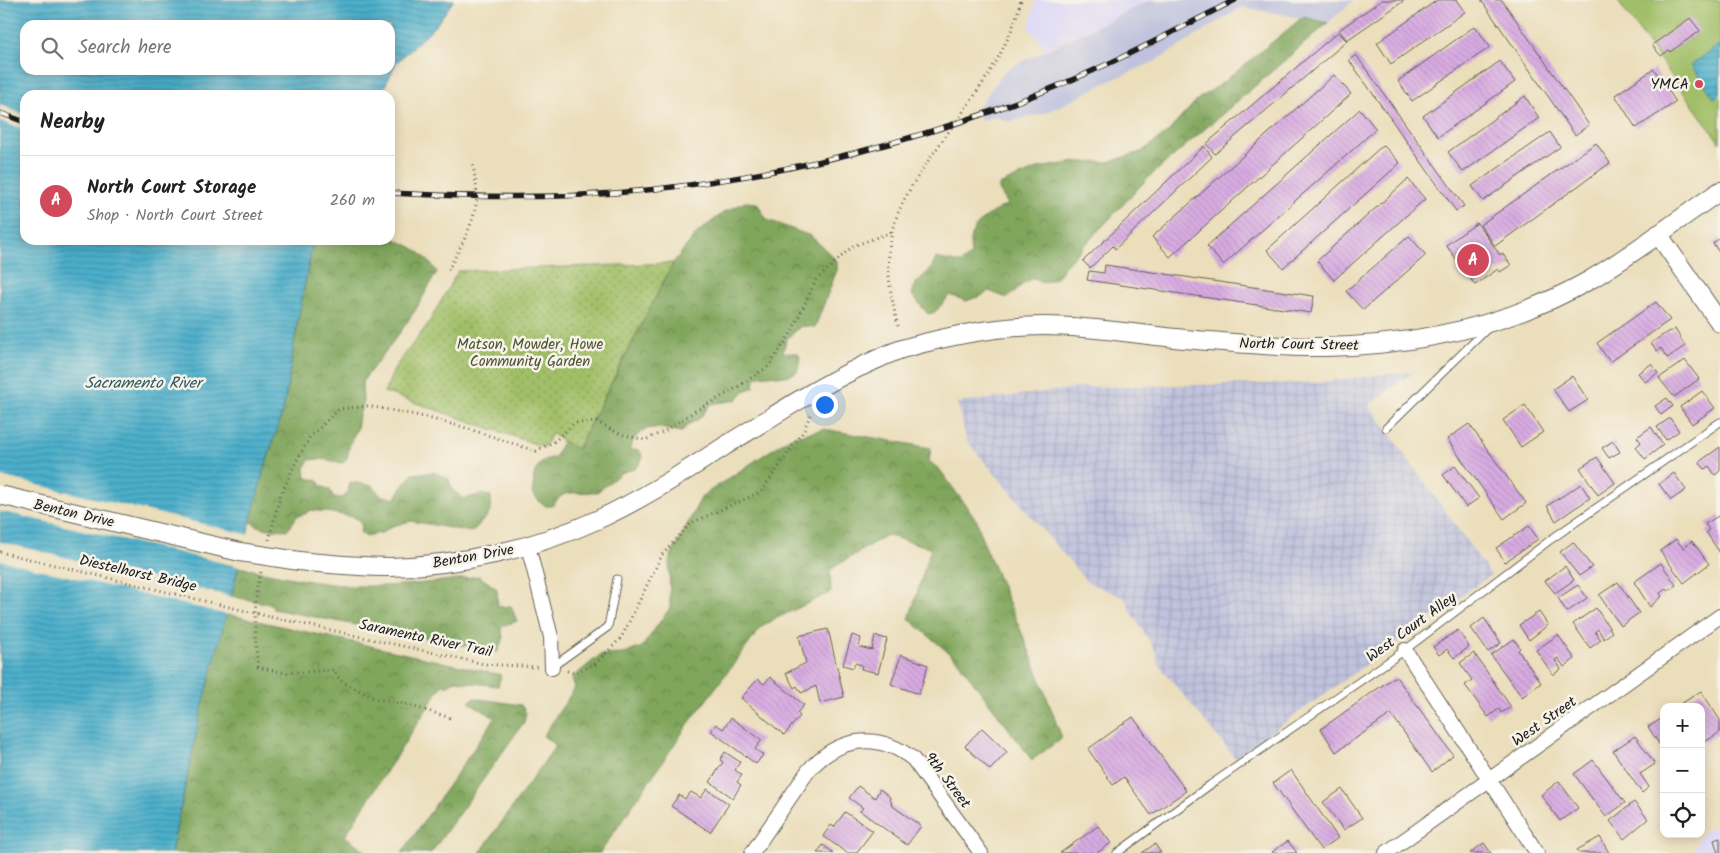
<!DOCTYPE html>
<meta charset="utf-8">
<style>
:root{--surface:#fff;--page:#f6f6f6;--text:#202124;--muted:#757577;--line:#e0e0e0;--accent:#d1495b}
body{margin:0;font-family:Kalam,sans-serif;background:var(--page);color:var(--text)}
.controls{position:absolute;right:15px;bottom:15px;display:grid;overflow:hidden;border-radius:10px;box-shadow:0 2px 12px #0003}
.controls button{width:45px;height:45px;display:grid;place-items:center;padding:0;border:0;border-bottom:1px solid var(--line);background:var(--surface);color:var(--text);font:25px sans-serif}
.you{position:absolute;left:824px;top:404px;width:18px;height:18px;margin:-12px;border:4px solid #fff;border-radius:50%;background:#1a73e8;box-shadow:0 0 0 8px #1a73e833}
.badge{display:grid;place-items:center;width:32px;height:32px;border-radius:50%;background:var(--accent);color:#fff;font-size:16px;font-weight:700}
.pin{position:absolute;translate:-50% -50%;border:2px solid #fff;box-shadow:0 1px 5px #0006}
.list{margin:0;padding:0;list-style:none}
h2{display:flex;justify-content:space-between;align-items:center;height:65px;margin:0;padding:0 20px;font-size:21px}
h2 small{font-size:16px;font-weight:400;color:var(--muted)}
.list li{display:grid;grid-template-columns:32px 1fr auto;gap:15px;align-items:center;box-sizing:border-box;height:90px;padding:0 20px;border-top:1px solid var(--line)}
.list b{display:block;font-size:19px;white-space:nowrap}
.list p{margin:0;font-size:16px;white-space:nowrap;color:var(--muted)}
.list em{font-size:16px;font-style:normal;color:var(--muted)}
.icon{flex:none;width:28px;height:28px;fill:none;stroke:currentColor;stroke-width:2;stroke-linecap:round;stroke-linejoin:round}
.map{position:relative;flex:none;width:1720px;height:853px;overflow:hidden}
.search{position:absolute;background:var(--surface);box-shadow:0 2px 12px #0003;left:20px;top:20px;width:375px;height:55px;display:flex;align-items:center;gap:12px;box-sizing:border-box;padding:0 18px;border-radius:15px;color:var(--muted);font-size:19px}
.panel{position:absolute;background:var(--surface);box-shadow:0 2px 12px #0003;left:20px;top:90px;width:375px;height:155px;border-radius:15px}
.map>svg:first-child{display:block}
.built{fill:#dad6f7}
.industrial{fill:url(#industrial-grid)}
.railway{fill:#c0c2dd}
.forest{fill:url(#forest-crowns);stroke:#4e613c}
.garden{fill:url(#garden-dots);stroke:#5e6e42}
.pitch{fill:#a1bf67;stroke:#5e6e42}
.water{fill:url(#water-rules);stroke:#346674;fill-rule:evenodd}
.pier{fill:#ebdebb}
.building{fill:url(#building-back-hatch)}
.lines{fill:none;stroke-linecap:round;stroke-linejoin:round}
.service-casing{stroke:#646054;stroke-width:9}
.minor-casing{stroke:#646054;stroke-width:16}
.tertiary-casing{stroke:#646054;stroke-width:20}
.path{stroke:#646054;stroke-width:3;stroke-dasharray:1 4;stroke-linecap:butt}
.service{stroke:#fff;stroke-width:7}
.minor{stroke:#fff;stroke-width:14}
.tertiary{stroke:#fff;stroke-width:18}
.rail-casing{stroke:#1c1c1c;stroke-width:5.5}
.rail{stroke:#f7f3e8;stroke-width:4;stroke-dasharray:11;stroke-linecap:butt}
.tertiary-bridge-casing{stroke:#646054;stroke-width:20;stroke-linecap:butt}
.path-bridge{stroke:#646054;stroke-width:3;stroke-dasharray:1 4;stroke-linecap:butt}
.tertiary-bridge{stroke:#fff;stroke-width:18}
.poi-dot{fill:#d1495b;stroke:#f7f3e8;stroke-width:2}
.labels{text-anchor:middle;stroke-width:5;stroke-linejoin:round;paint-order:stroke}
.poi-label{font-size:15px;fill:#1c1c1c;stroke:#f7f3e8;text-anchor:end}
.park-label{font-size:15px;fill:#4b5536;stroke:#f7f3e8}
.street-label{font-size:15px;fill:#1c1c1c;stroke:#f7f3e8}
.water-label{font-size:16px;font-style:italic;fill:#2f5762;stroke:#f7f3e8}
</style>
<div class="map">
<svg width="1720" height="853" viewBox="0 0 1720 853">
<defs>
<pattern id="industrial-grid" width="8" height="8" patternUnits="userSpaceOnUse" patternTransform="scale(1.25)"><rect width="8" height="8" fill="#c0c2dd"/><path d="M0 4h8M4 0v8" fill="none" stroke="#a4a6bd"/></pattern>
<pattern id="forest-crowns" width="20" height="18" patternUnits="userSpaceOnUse" patternTransform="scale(1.25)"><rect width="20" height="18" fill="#80a65c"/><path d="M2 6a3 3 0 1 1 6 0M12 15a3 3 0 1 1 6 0" fill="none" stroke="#68864b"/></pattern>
<pattern id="garden-dots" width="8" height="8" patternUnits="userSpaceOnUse" patternTransform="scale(1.25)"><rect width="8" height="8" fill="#a1bf67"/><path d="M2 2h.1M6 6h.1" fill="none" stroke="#829a54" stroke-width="1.8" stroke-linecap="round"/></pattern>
<pattern id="water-rules" width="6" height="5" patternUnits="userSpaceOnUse" patternTransform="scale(1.25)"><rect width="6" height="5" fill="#4cafcb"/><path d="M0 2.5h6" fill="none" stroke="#3e8ea4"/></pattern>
<pattern id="building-back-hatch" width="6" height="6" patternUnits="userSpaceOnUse" patternTransform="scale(1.25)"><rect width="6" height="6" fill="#d8abe2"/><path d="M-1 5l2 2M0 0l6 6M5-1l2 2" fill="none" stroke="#b993c1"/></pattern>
</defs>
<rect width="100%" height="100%" fill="#f7f3e8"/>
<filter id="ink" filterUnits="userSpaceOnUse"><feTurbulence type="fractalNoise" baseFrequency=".02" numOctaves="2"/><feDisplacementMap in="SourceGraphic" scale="10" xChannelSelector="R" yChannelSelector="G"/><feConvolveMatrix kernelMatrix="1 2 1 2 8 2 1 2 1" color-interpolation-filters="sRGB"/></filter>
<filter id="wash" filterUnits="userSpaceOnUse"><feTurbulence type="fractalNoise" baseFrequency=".0096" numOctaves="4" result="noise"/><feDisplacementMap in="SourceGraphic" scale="20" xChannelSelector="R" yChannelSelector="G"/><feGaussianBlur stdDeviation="1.12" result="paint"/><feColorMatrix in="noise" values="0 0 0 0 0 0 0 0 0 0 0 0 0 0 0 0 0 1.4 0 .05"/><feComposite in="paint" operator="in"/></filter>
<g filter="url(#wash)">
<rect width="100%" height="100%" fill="#ebdebb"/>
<path class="built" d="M1035 0H1151L1046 49 1029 28Z
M1720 824V853H1692L1702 833Z"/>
<path class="industrial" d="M1415 371 1369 405 1491 575 1235 758 1163 670 1158 662 1156 652 1130 610 1126 600 1122 597 1087 582 967 441 957 403 1084 387 1311 383Z"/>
<path class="railway" d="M1151 0H1354L1328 23 1242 7 1156 61 1103 84 1073 100 1042 114 1009 122 994 116 981 121 977 109 1005 70Z"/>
<path class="forest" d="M1303 17 1328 23 1148 178 1064 267 1056 278 1042 283 1034 278C1024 281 1016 291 1007 298L989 291 983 295 966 301 950 295 935 312 928 314 912 295 915 284 931 269 936 258 961 263 971 255C971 251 970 247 970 243 970 223 993 212 1008 204L999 190V185L1039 168 1075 162H1108L1141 152 1167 133 1198 99 1221 84Z
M745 202 757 203 767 220 811 236 837 261V270L815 327 801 326 786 340 783 353H798L800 358 797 372C778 382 770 370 755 378L754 387 744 391 736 400 711 404 699 419 687 425 682 432C656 428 641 420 629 450H639L643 457 640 463 636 468 621 473 597 492 568 493 561 496 552 506H546L540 502 532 493C534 486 533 482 534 476 536 465 545 457 555 458L563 440 578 449 673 263 697 233 723 213Z
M390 237C414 248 421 250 437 272L416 309 401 331 362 382 363 404 359 415 357 429 350 443 347 458 343 463 321 459 309 460 305 468 306 478 318 480 320 485 330 490 333 497 343 498 348 492 350 482 372 485 380 495 395 499 404 484 413 474 434 472 449 479 452 490 465 499 481 494 491 496V512L472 532 411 521 392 526 381 533 365 536 360 532 362 526 357 518 328 512 310 510 305 514 297 516 288 530C276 529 260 531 250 521L263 473 284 407 297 325 313 240H390Z
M824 429 931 448 929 461 940 470 977 521 982 539 1029 650 1062 738 1032 760 957 660 909 619 931 548 886 535 830 570 831 592 763 625 689 723 600 853H480L556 745 543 736 575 688 572 678 600 655 623 654 642 647 670 608 669 560 702 496 791 437Z
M239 567C278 575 319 585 360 586 400 587 439 582 479 576L497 589 498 607 511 606 517 621 501 627 503 637 498 652 273 609V605L231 596Z
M226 614 501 675 498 686 455 681 448 685H442L345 836 368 853H171L200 716Z
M474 698 521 705 526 713 524 722 431 853H402L495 718 469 702Z"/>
<path class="garden" d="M673 263 577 449 552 434 544 447 384 392 396 366 428 324 458 271Z"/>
<path class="pitch" d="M1617 0H1720V143Z"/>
<path class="water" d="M0 0H454L436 25 396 63 381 95H25V240H313L297 325 284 407 263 473 200 716 171 853H0ZM25 25H390V70H25Z
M1720 44V94L1714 98 1691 65Z"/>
<path class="pier" d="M0 105 25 115V130L0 121Z
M0 476 250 535 241 567 0 511Z
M0 542 233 597 229 615 0 560Z"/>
<g id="blocks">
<path class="building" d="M1382 0H1405L1347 40 1339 30Z
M1437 0H1456L1465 12 1391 64 1377 43Z
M1481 0H1502L1589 125 1575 135Z
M1690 18 1700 31 1670 52 1669 50 1661 56 1652 45Z
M1475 26 1490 47 1412 101 1398 81Z
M1338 32 1347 41 1215 154 1206 144Z
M1356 55 1464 206 1456 211 1349 60Z
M1500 61 1515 82 1438 137 1423 116Z
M1654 69 1676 102 1636 128 1615 95Z
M1334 75 1351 94 1170 257 1152 237Z
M1525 96 1539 118 1463 172 1448 152Z
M1360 109 1376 129 1223 265 1207 246Z
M1550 132 1560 147 1483 201 1472 186Z
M1596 143 1610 163 1495 246 1480 225Z
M1383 145 1400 163 1283 268 1267 250Z
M1204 146 1212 157 1115 249 1113 246 1090 268 1083 261Z
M1408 179 1425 199 1334 280 1317 261Z
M1477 223 1500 255 1502 253 1511 265 1500 272 1498 269 1475 285 1446 245Z
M1409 236 1426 255 1363 310 1346 291Z
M1720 238V254L1713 243Z
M1105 265 1313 296H1314L1311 313 1087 280 1089 271 1104 273Z
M1656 302 1670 320 1610 362 1597 343Z
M1675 329 1685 346 1667 358 1661 348 1657 351 1651 343 1669 331 1670 332Z
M1685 360 1699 379 1674 397 1659 378Z
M1651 364 1658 373 1645 382 1638 373Z
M1572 376 1588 400 1569 412 1553 389Z
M1702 391 1715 408 1692 424 1680 407Z
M1667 398 1673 406 1661 415 1655 406Z
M1525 405 1543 432 1521 447 1503 420Z
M1670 418 1679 431 1666 440 1657 427Z
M1469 424 1526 503 1504 519 1447 439Z
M1651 427 1663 445 1645 459 1636 447 1641 442 1637 437Z
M1613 441 1620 452 1609 458 1602 448Z
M1720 447V471L1715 475 1709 466 1705 469 1699 462Z
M1597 457 1615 483 1598 495 1580 468Z
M1455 466 1479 498 1466 507 1443 475Z
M1674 473 1686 490 1671 500 1659 484Z
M1581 484 1590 498 1556 521 1547 506Z
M1720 515V553L1706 532 1709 530 1705 524Z
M1529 526 1538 539 1505 562 1496 548Z
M1676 539 1683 548 1692 541 1709 564 1684 583 1660 551Z
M1573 542 1592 567 1579 576 1560 552Z
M1661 563 1676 585 1668 591 1666 589 1660 593 1662 596 1650 607 1634 582Z
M1565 566 1574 580 1555 593 1545 581Z
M1618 582 1639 613 1621 626 1599 595Z
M1578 585 1587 598 1567 612 1558 598Z
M1596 608 1612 632 1604 639 1598 629 1595 632 1601 640 1590 648 1573 624Z
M1539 612 1548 625 1529 640 1519 625Z
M1484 618 1501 643 1488 652 1471 628Z
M828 629 844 697 820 703 816 686 801 693 797 686 794 688 786 673 806 663 799 636Z
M1458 630 1469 647 1454 658 1447 649 1439 655 1433 647Z
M852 635 861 638 859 647 872 650 875 636 887 639 878 673 861 669 862 665 855 663 853 668 843 665Z
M1558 635 1575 659 1564 667 1558 658 1555 660 1561 669 1553 675 1536 650Z
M1514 639 1520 648 1518 650 1541 683 1522 697 1491 655Z
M1474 653 1511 707 1501 713 1499 709 1488 717 1465 685 1472 680 1460 663Z
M901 655 928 665 919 694 891 684Z
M770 677 804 705 797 713 800 716 784 735 741 698 758 679 764 684Z
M1394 677 1397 678 1453 755 1432 772 1391 714 1336 752 1321 729Z
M1701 691 1720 720V732L1705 742 1701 736V707H1682L1681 704Z
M1133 717 1186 791 1151 815 1124 777 1113 785 1088 749Z
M1664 717V751L1648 727Z
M731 718 762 740 755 749 763 755 756 764 711 731 716 724 723 729Z
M982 728 1007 752 990 770 965 746Z
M1635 736 1655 764 1640 774 1649 787 1642 793 1613 751Z
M725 752 740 762 735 770 742 775 737 782 741 785 733 798 710 782 723 762 720 760Z
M1593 760 1625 803 1606 817 1574 774Z
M1291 770 1338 838 1321 850 1273 783Z
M1559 781 1578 808 1560 821 1541 795Z
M858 786 875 798 880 789 890 797 889 800 892 802 891 805 921 826 907 845 860 811 863 808 849 798Z
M707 789 729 804 710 832 671 806 679 795 685 799 691 792 701 798Z
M1342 789 1362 818 1344 830 1323 802Z
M1634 802 1648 819 1624 839 1610 821Z
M845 812 873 831 856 853H847L823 836 831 825 834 827Z
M1098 826 1111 843 1097 853H1060Z
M1600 837 1609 853H1579L1577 850Z
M1720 838V853H1718L1714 840Z
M1288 841 1297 853H1273L1272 852Z
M1484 843 1491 853H1470Z
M1155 844 1161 853H1142Z
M823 845 833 853H817Z"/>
</g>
</g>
<g filter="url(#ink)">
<use href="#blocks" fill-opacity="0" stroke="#646054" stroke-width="1"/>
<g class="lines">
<g class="service-casing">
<path id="service" d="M1386 428 1489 327
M552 667 608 627 617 579
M1117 853 1210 785 1405 650 1550 540 1720 422"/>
</g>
<g class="minor-casing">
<path id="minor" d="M528 546 551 637 552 668
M1405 650 1537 853
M752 853 808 771C838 737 877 731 913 759L981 853
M1386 853 1720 616"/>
</g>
<g class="tertiary-casing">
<path id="tertiary" d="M1658 234 1720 323
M299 561C329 564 360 567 390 567 460 565 533 549 597 520 643 499 686 471 728 444 772 417 814 389 860 367 876 360 892 351 909 347 953 335 998 326 1044 326 1095 326 1145 336 1196 340 1238 343 1282 348 1325 347 1416 345 1508 326 1588 281 1634 254 1676 221 1720 191"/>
</g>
<path class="path" d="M448 270C459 250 472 228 476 205 478 192 475 178 473 165
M898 326C891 298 886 271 890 243 894 213 910 188 926 164 960 113 1007 61 1021 0
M269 540 280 496 296 462 310 437 339 409 368 406 416 415 463 427 536 451 555 441 574 423 597 422 620 434 645 440 663 432 695 411 730 392 769 366 791 333 816 280 853 246 892 232
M261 572C253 605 254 634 258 667L285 673 333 670 341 681 375 699 405 704 451 718
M271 617 484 664 538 667
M567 671 574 673 595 664 621 638 662 555 691 523 761 492 803 432 810 415"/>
<use href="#service" class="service"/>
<use href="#minor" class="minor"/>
<use href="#tertiary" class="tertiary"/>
<g class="rail-casing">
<path id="rail" d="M0 113 25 122
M390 193C465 197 540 199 615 193 760 181 905 146 1040 93 1107 67 1171 33 1235 0"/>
</g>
<use href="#rail" class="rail"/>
<g class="tertiary-bridge-casing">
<path id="tertiary-bridge" d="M0 495 240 552 299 561"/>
</g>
<path class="path-bridge" d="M0 552 271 617"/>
<use href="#tertiary-bridge" class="tertiary-bridge"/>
</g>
</g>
<circle class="poi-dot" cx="1699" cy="84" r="5"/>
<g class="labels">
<g class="poi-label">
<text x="1689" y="89">YMCA</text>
</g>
<g class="park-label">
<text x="530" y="349">Matson, Mowder, Howe<tspan x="530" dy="17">Community Garden</tspan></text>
</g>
<g class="street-label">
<text transform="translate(1299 344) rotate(1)" y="5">North Court Street</text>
<text transform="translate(74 513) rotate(13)" y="5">Benton Drive</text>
<text transform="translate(473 556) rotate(-10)" y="5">Benton Drive</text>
<text transform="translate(138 573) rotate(13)" y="5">Diestelhorst Bridge</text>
<text transform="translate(1411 627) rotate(-36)" y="5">West Court Alley</text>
<text transform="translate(426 638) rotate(12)" y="5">Saramento River Trail</text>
<text transform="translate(1544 721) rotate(-35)" y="5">West Street</text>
<text transform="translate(948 780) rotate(53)" y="5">9th Street</text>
</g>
<g class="water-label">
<text x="143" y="388">Sacramento River</text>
</g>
</g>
</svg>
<div class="controls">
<button>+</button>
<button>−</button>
<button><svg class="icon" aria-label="locate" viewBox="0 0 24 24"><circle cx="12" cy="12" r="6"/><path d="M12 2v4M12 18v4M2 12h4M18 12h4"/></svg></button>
</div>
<div class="you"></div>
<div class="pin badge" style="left:1473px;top:260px">A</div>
<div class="search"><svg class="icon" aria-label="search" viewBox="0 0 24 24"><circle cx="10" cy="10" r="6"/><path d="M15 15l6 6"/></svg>Search here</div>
<section class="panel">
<h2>Nearby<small></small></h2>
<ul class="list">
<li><span class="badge">A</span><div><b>North Court Storage</b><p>Shop · North Court Street</p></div><em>260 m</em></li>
</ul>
</section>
</div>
